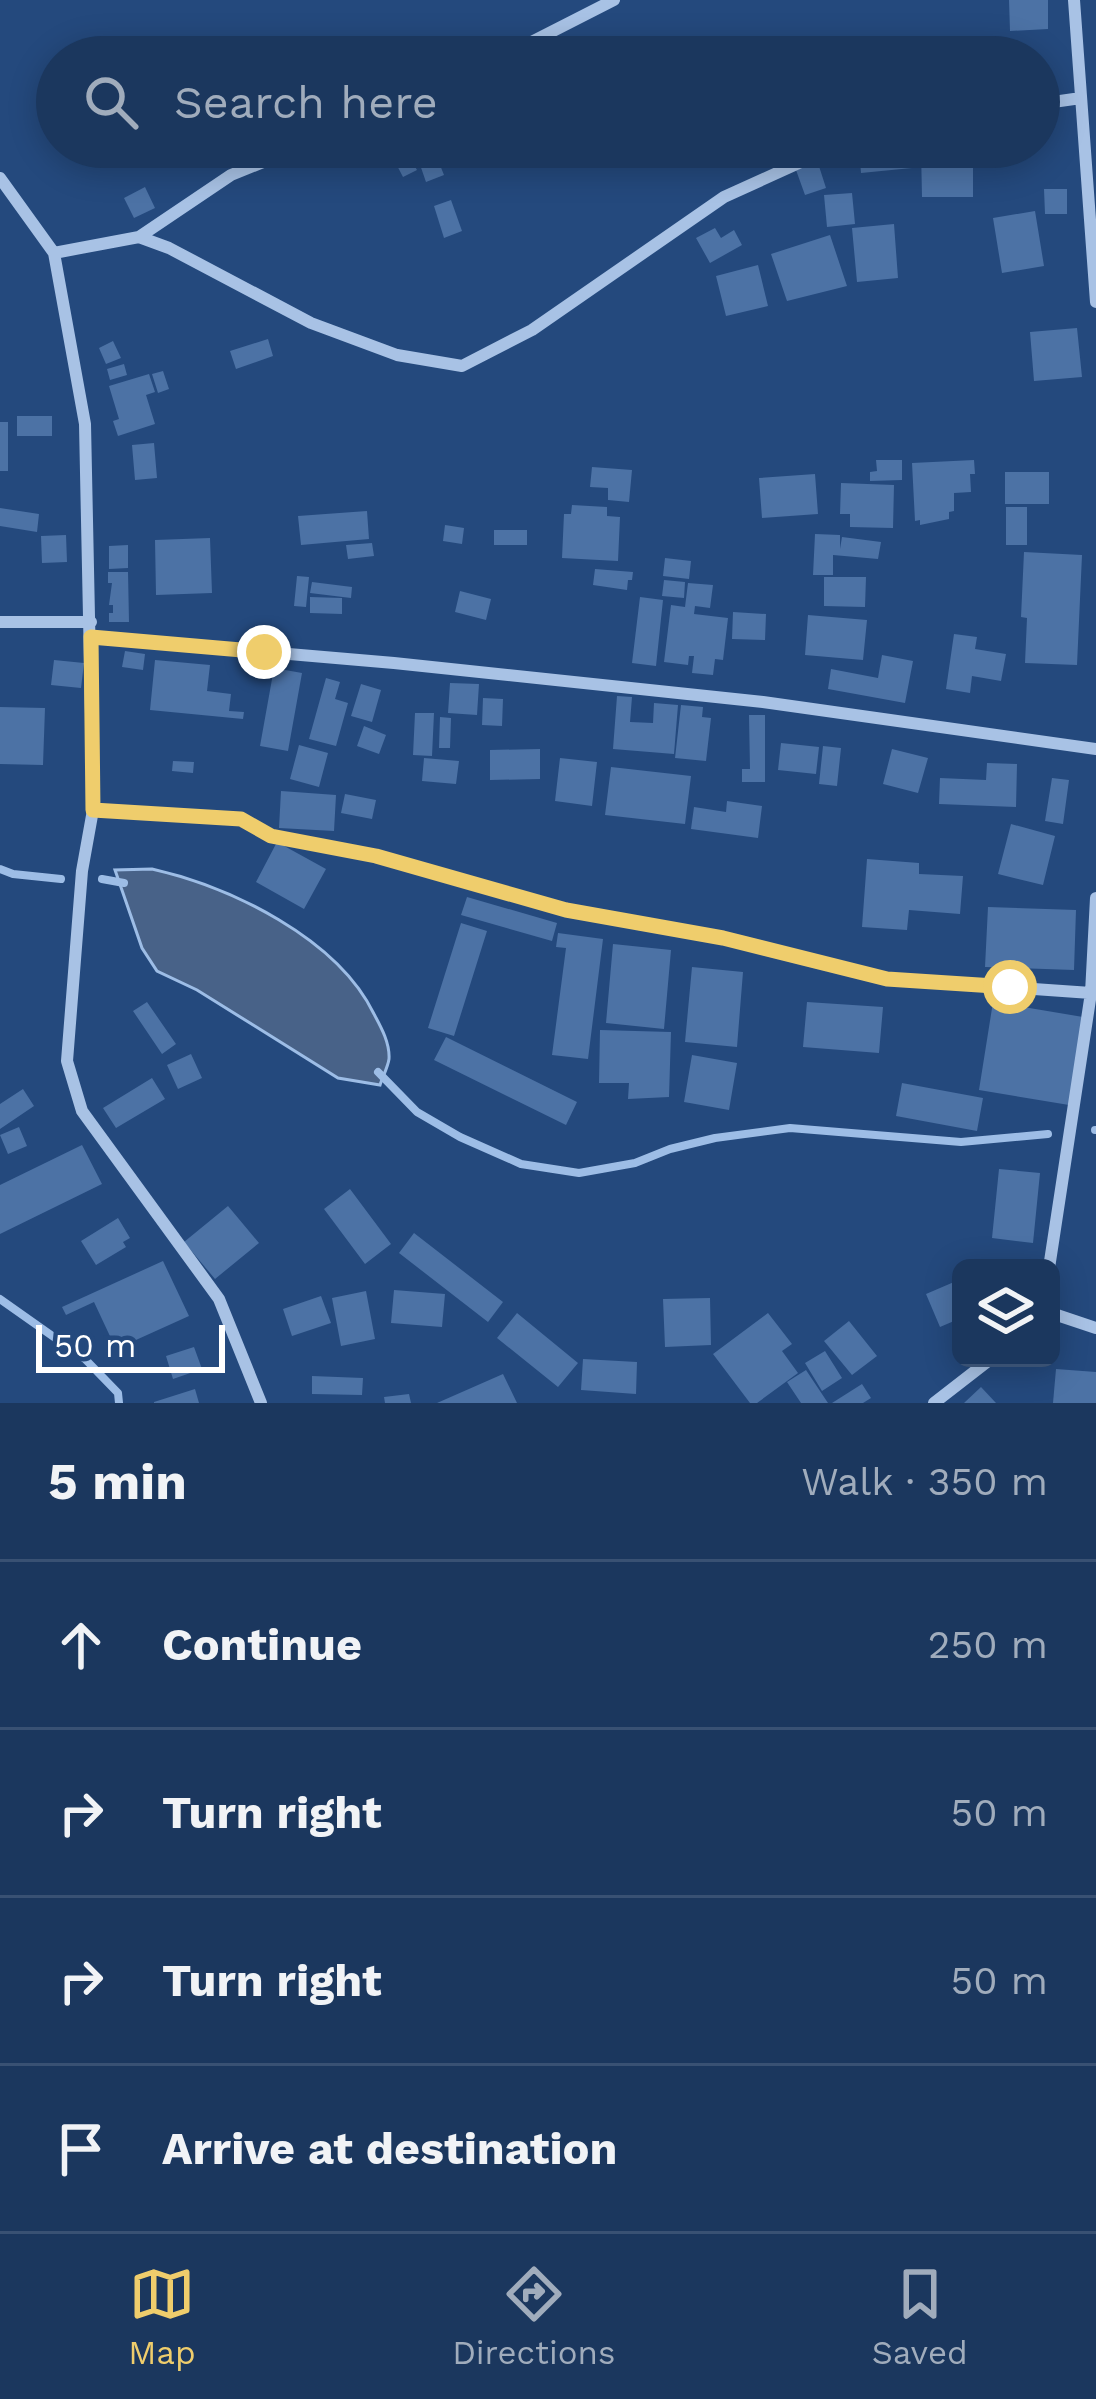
<!DOCTYPE html>
<meta charset="utf-8">
<style>
:root{--surface:#1b375e;--page:#284267;--text:#f1f3f6;--muted:#a0acbc;--line:#395173;--accent:#efcd6c}
body{margin:0;font-family:"Work Sans",sans-serif;background:var(--page);color:var(--text)}
.controls{position:absolute;right:36px;bottom:36px;display:grid;overflow:hidden;border-radius:18px;box-shadow:0 6px 30px #0003}
.controls button{width:108px;height:108px;display:grid;place-items:center;padding:0;border:0;border-bottom:3px solid var(--line);background:var(--surface);color:var(--text);font:60px sans-serif}
.scale{position:absolute;left:36px;bottom:30px;width:189px;box-sizing:border-box;padding-left:12px;border:6px solid #fff;border-top:0;font-size:33px;line-height:42px;white-space:nowrap;color:#fff;-webkit-text-stroke:9px #24497d;paint-order:stroke}
.stop{position:absolute;width:36px;height:36px;margin:-27px;border:9px solid #efcd6c;border-radius:50%;background:#fff}
.stop.end{background:#efcd6c;border-color:#fff;box-shadow:0 3px 12px #0008}
.list{margin:0;padding:0;list-style:none}
h2{display:flex;justify-content:space-between;align-items:center;height:156px;margin:0;padding:0 48px;font-size:51px}
h2 small{font-size:39px;font-weight:400;color:var(--muted)}
.list li{display:grid;grid-template-columns:78px 1fr auto;gap:36px;align-items:center;box-sizing:border-box;height:168px;padding:0 48px;border-top:3px solid var(--line)}
.list b{display:block;font-size:45px;white-space:nowrap}
.list em{font-size:39px;font-style:normal;color:var(--muted)}
.icon{flex:none;width:66px;height:66px;fill:none;stroke:currentColor;stroke-width:2;stroke-linecap:round;stroke-linejoin:round}
.map{position:relative;flex:none;width:1096px;height:1403px;overflow:hidden}
.search{position:absolute;background:var(--surface);box-shadow:0 6px 30px #0003;left:36px;right:36px;top:36px;height:132px;display:flex;align-items:center;gap:30px;box-sizing:border-box;padding:0 42px;border-radius:66px;color:var(--muted);font-size:45px}
.sheet{height:828px;background:var(--surface)}
nav{display:flex;justify-content:space-around;align-items:center;box-sizing:border-box;height:168px;border-top:3px solid var(--line);background:var(--surface);font-size:33px;color:var(--muted)}
nav a{display:grid;justify-items:center;gap:6px}
nav .on{color:var(--accent)}
.map>svg:first-child{display:block}
.water{fill:#486288;stroke:#9dbde6;stroke-width:3}
.lines{fill:none;stroke-linecap:round;stroke-linejoin:round}
.stream{stroke:#9dbde6;stroke-width:8}
.building{fill:#4c72a5}
.street{stroke:#a8c2e5;stroke-width:12}
.route{stroke:#efcd6c;stroke-width:15}
</style>
<div class="map">
<svg width="1096" height="1403" viewBox="0 0 1096 1403">
<rect width="100%" height="100%" fill="#24497d"/>
<path class="water" d="M152 869C231 887 337 938 374 1014 381 1027 390 1043 389 1059 388 1067 382 1078 380 1085L338 1078 197 990 157 971 142 948 115 870Z"/>
<g class="lines">
<path class="stream" d="M0 869 13 874 61 879
M102 879 124 883
M378 1072 417 1112 460 1137 521 1164 579 1173 635 1163 670 1149 715 1138 790 1128 961 1142 1048 1134
M1095 1130H1096
M0 1299 85 1359 118 1393 119 1403"/>
</g>
<path class="building" d="M1009 0H1048V29L1010 31Z
M909 147 912 168 861 173 859 148Z
M405 149 417 170 403 177 392 156Z
M973 149V197H922L921 150Z
M434 150 444 175 426 182 417 156Z
M818 163 826 188 805 195 796 170Z
M145 187 155 208 134 218 124 198Z
M1044 189H1067V214H1045Z
M852 193 855 224 827 227 824 195Z
M451 200 462 231 444 238 434 206Z
M1035 211 1044 266 1002 273 993 218Z
M894 224 898 278 857 282 852 228Z
M715 228 721 238 734 230 742 245 710 263 696 238Z
M830 235 847 286 787 301 771 254Z
M758 265 768 306 726 316 716 276Z
M1077 328 1082 377 1034 381 1030 332Z
M268 339 273 356 236 369 230 351Z
M113 341 121 358 106 364 99 348Z
M124 364 127 375 110 380 107 369Z
M163 371 169 389 158 393 152 374Z
M149 374 155 392 146 395 155 424 118 436 113 421 119 419 109 386Z
M17 416H52V436H17Z
M0 422H8V471H0Z
M154 443 157 478 135 480 132 445Z
M876 460H902V480L870 481V472L877 471Z
M974 460 975 474H970L971 492 954 493V511L949 512V519L920 525V520L915 521 912 463Z
M592 467 632 470 629 502 608 500V488L590 487Z
M1005 472H1049V504H1005Z
M815 474 818 514 762 518 759 478Z
M841 483 894 485 893 528 850 527V514H840Z
M572 505 607 507V516L620 517 618 561 562 558 564 514H571Z
M1006 507H1027V545H1006Z
M0 508 39 514 37 532 0 526Z
M367 511 369 539 301 545 298 516Z
M445 525 464 528 462 544 443 541Z
M494 530H527V545H494Z
M815 534 840 535V549L842 537 881 542 878 559 833 555V575H813Z
M66 535 67 562 42 563 41 536Z
M210 538 212 593 156 595 155 540Z
M372 543 374 556 348 559 346 545Z
M128 545V568L109 569V546Z
M1024 552 1082 555 1077 665 1025 663 1027 618 1021 617Z
M665 558 691 561 689 579 663 576Z
M595 569 633 572 632 580H628L627 590 593 585Z
M108 572H128L129 622H109V613H113V605H109L112 583H108Z
M297 576 309 577 306 607 294 606Z
M824 577H866L865 607 824 606Z
M664 580 685 582 684 598 662 596Z
M312 582 352 587 351 598 310 593Z
M688 583 713 585 710 608 695 606 694 614 728 618 723 660 715 659 713 675 692 673 694 656H689L688 665 664 662 671 605 685 607Z
M460 591 491 599 486 620 455 612Z
M310 597 342 598V614L310 613Z
M640 597 663 600 656 666 632 663Z
M733 612 766 614 765 640 732 639Z
M808 615 867 620 863 660 805 655Z
M954 634 977 637 975 649 1006 654 1001 681 972 676 970 693 946 689Z
M125 651 145 654 143 670 122 667Z
M882 655 913 661 905 703 828 689 831 669 878 678Z
M54 660 84 663 81 688 51 685Z
M155 660 210 665 207 691 231 694 229 711 244 712 243 719 150 710Z
M274 668 302 673 288 751 260 746Z
M326 678 340 682 335 699 348 703 336 746 309 739Z
M450 683 479 684 477 715 448 713Z
M361 684 381 690 372 722 351 716Z
M617 696 632 697 630 722 653 723 654 703 678 705 674 754 613 749Z
M483 698 503 699 502 726 482 725Z
M681 705 703 707 702 717 711 718 706 761 675 758Z
M0 707 45 708 43 765 0 764Z
M415 713H434L432 756 413 755Z
M749 715H765V782H742V769H750Z
M440 717 451 718 450 748H439Z
M364 726 386 735 379 754 357 746Z
M781 743 819 747 816 774 778 770Z
M299 745 328 753 319 787 290 779Z
M823 746 841 748 837 786 819 784Z
M540 749V779L490 780V750Z
M892 749 928 758 918 793 883 784Z
M424 758 459 761 456 784 422 781Z
M560 758 597 762 592 806 555 801Z
M173 761 194 762 193 773 172 771Z
M987 763 1017 764 1016 807 939 804 940 778 986 780Z
M611 767 691 776 685 824 605 815Z
M1052 778 1069 780 1063 824 1045 821Z
M281 791 336 795 334 831 279 828Z
M345 794 376 800 372 819 341 813Z
M727 801 762 806 758 838 691 829 694 807 726 812Z
M1011 824 1055 836 1043 885 998 874Z
M277 842 326 869 304 909 256 882Z
M867 859 919 863V874L963 876 960 914 909 910 907 930 862 927Z
M467 897 557 923 552 941 461 915Z
M988 907 1076 910 1074 970 985 967Z
M461 923 487 931 454 1036 428 1028Z
M558 933 603 939 588 1059 552 1055 566 948 556 947Z
M613 944 671 950 664 1029 606 1023Z
M692 967 743 972 737 1047 685 1042Z
M147 1002 176 1044 162 1054 133 1011Z
M807 1002 883 1007 879 1053 803 1047Z
M993 1002 1083 1017 1069 1105 979 1090Z
M600 1030 671 1032 669 1097 628 1099 629 1083H599Z
M446 1037 577 1102 566 1125 434 1060Z
M191 1054 202 1078 178 1089 167 1065Z
M692 1055 737 1063 729 1110 684 1102Z
M152 1078 165 1099 116 1128 103 1108Z
M902 1083 983 1098 977 1131 896 1116Z
M23 1089 34 1106 0 1129V1104Z
M19 1127 27 1146 8 1154 0 1135Z
M82 1145 102 1184 0 1234V1185Z
M999 1169 1040 1173 1033 1243 992 1238Z
M350 1189 391 1244 365 1264 324 1209Z
M228 1206 259 1243 215 1279 184 1242Z
M118 1218 130 1238 123 1242 126 1247 96 1265 81 1241Z
M414 1233 503 1302 488 1322 399 1253Z
M163 1261 189 1316 116 1349 94 1302 66 1315 62 1307Z
M961 1279V1318L940 1327 926 1294Z
M394 1290 445 1294 442 1327 391 1323Z
M366 1291 375 1339 341 1346 332 1298Z
M321 1296 331 1323 292 1336 283 1309Z
M710 1298 711 1345 665 1347 663 1299Z
M517 1313 578 1363 558 1387 497 1338Z
M768 1313 792 1344 782 1351 798 1373 757 1403H750L713 1354Z
M849 1321 877 1356 852 1375 824 1341Z
M194 1347 202 1369 173 1379 166 1356Z
M825 1351 842 1378 822 1391 805 1363Z
M583 1359 637 1362 636 1394 581 1390Z
M1056 1369 1096 1372V1403H1053Z
M806 1370 828 1403H801L787 1382Z
M503 1374 517 1403H437Z
M312 1376 363 1378 362 1395 312 1394Z
M862 1384 871 1398 863 1403H832Z
M981 1387 996 1403H964Z
M195 1389 199 1403H154V1402Z
M409 1394 411 1403H385L384 1397Z"/>
<g class="lines">
<path class="street" d="M1074 0 1096 302
M502 57 614 0
M1039 104 1081 98
M0 178 54 253 85 424 93 810 82 871 67 1061 82 1111 219 1299 261 1403
M139 237 231 175 300 147
M54 253 139 237 169 248 311 323 397 355 462 366 532 330 724 197 834 147
M0 622H91
M91 637 394 663 763 702 1096 749
M93 810 241 819 271 836 376 856 566 910 723 938 887 979 1091 993
M1049 1268 1091 993 1096 898
M1051 1313 1096 1328
M934 1403 992 1358"/>
</g>
<g class="lines">
<path class="route" d="M264 652 91 637 93 810 241 819 271 836 376 856 566 910 723 938 887 979 1010 987"/>
</g>
</svg>
<div class="controls">
<button><svg class="icon" aria-label="layers" viewBox="0 0 24 24"><path d="M12 4l9 5-9 5-9-5zM3 14l9 5 9-5"/></svg></button>
</div>
<div class="scale">50 m</div>
<div class="stop" style="left:1010px;top:987px"></div>
<div class="stop end" style="left:264px;top:652px"></div>
<div class="search"><svg class="icon" aria-label="search" viewBox="0 0 24 24"><circle cx="10" cy="10" r="6"/><path d="M15 15l6 6"/></svg>Search here</div>
</div>
<section class="sheet">
<h2>5 min<small>Walk · 350 m</small></h2>
<ul class="list">
<li><svg class="icon" aria-label="ahead" viewBox="0 0 24 24"><path d="M12 20V5M6 11l6-6 6 6"/></svg><div><b>Continue</b></div><em>250 m</em></li>
<li><svg class="icon" aria-label="right" viewBox="0 0 24 24"><path d="M7 20v-9h11M14 6l5 5-5 5"/></svg><div><b>Turn right</b></div><em>50 m</em></li>
<li><svg class="icon" aria-label="right" viewBox="0 0 24 24"><path d="M7 20v-9h11M14 6l5 5-5 5"/></svg><div><b>Turn right</b></div><em>50 m</em></li>
<li><svg class="icon" aria-label="arrive" viewBox="0 0 24 24"><path d="M6 21V4h12l-3 4 3 4H6"/></svg><div><b>Arrive at destination</b></div></li>
</ul>
</section>
<nav>
<a class="on"><svg class="icon" aria-label="map" viewBox="0 0 24 24"><path d="M3 6l6-2 6 2 6-2v14l-6 2-6-2-6 2zM9 4v14M15 6v14"/></svg>Map</a>
<a><svg class="icon" aria-label="directions" viewBox="0 0 24 24"><path d="M12 3l9 9-9 9-9-9zM9 14v-3h6M13 9l2 2-2 2"/></svg>Directions</a>
<a><svg class="icon" aria-label="saved" viewBox="0 0 24 24"><path d="M7 4h10v16l-5-4-5 4z"/></svg>Saved</a>
</nav>
